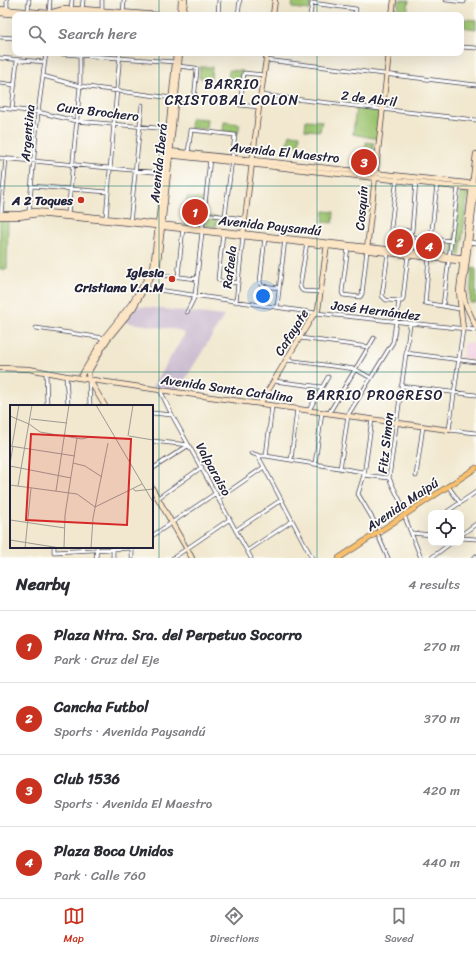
<!DOCTYPE html>
<meta charset="utf-8">
<style>
:root{--surface:#fff;--page:#f7f7f7;--text:#2b2b33;--muted:#7c7c81;--line:#e1e1e2;--accent:#c8321e}
body{margin:0;font-family:Sriracha,sans-serif;background:var(--page);color:var(--text)}
.controls{position:absolute;right:12px;bottom:12px;display:grid;overflow:hidden;border-radius:8px;box-shadow:0 4px 16px #0002}
.controls button{width:36px;height:36px;display:grid;place-items:center;padding:0;border:0;border-bottom:1px solid var(--line);background:var(--surface);color:var(--text);font:20px sans-serif}
.you{position:absolute;left:263px;top:296px;width:14px;height:14px;margin:-10px;border:3px solid #fff;border-radius:50%;background:#1a73e8;box-shadow:0 0 0 6px #1a73e833}
.badge{display:grid;place-items:center;width:26px;height:26px;border-radius:50%;background:var(--accent);color:#fff;font-size:13px;font-weight:700}
.pin{position:absolute;translate:-50% -50%;border:2px solid #fff;box-shadow:0 1px 4px #0006}
.list{margin:0;padding:0;list-style:none}
h2{display:flex;justify-content:space-between;align-items:center;height:52px;margin:0;padding:0 16px;font-size:17px}
h2 small{font-size:13px;font-weight:400;color:var(--muted)}
.list li{display:grid;grid-template-columns:26px 1fr auto;gap:12px;align-items:center;box-sizing:border-box;height:72px;padding:0 16px;border-top:1px solid var(--line)}
.list b{display:block;font-size:15px;white-space:nowrap}
.list p{margin:0;font-size:13px;white-space:nowrap;color:var(--muted)}
.list em{font-size:13px;font-style:normal;color:var(--muted)}
.icon{flex:none;width:22px;height:22px;fill:none;stroke:currentColor;stroke-width:2;stroke-linecap:round;stroke-linejoin:round}
.map{position:relative;flex:none;width:476px;height:558px;overflow:hidden}
.search{position:absolute;background:var(--surface);box-shadow:0 4px 16px #0002;left:12px;right:12px;top:12px;height:44px;display:flex;align-items:center;gap:10px;box-sizing:border-box;padding:0 14px;border-radius:8px;color:var(--muted);font-size:15px}
.sheet{height:340px;background:var(--surface)}
nav{display:flex;justify-content:space-around;align-items:center;box-sizing:border-box;height:56px;border-top:1px solid var(--line);background:var(--surface);font-size:11px;color:var(--muted)}
nav a{display:grid;justify-items:center;gap:2px}
nav .on{color:var(--accent)}
.map>svg:first-child{display:block}
.built{fill:#f1d0e3}
.industrial{fill:#cebed1}
.green{fill:#9cc470;stroke:#5f7356}
.lines{fill:none;stroke-linecap:round;stroke-linejoin:round}
.street-casing{stroke:#414051;stroke-width:4.5}
.secondary-casing{stroke:#414051;stroke-width:6}
.primary-casing{stroke:#414051;stroke-width:6}
.street{stroke:#fff;stroke-width:3}
.secondary{stroke:#fce5c4;stroke-width:4.5}
.primary{stroke:#f8bf6c;stroke-width:5}
.grid{fill:none;stroke:#0f766e;stroke-width:1;stroke-opacity:0.55}
.poi-dot{fill:#c8321e;stroke:#fdfcf7;stroke-width:1.5}
.labels{text-anchor:middle;stroke-width:3.5;stroke-linejoin:round;paint-order:stroke}
.street-label{font-size:13px;fill:#22223b;stroke:#fdfcf7}
.poi-label{font-size:13px;font-weight:bold;fill:#22223b;stroke:#fdfcf7;text-anchor:end}
.neighbourhood-label{font-size:14px;letter-spacing:1px;fill:#22223b;stroke:#fdfcf7}
.inset-road{fill:none;stroke:#9e9994;stroke-width:1}
.view{fill:#d62828;fill-opacity:0.15;stroke:#d62828;stroke-width:2}
.inset-edge{fill:none;stroke:#22223b;stroke-width:2}
</style>
<div class="map">
<svg width="476" height="558" viewBox="0 0 476 558">
<rect width="100%" height="100%" fill="#fdfcf7"/>
<filter id="ink" filterUnits="userSpaceOnUse"><feTurbulence type="fractalNoise" baseFrequency=".025" numOctaves="2"/><feDisplacementMap in="SourceGraphic" scale="8" xChannelSelector="R" yChannelSelector="G"/><feConvolveMatrix kernelMatrix="1 2 1 2 8 2 1 2 1" color-interpolation-filters="sRGB"/></filter>
<filter id="wash" filterUnits="userSpaceOnUse"><feTurbulence type="fractalNoise" baseFrequency=".012" numOctaves="4" result="noise"/><feDisplacementMap in="SourceGraphic" scale="16" xChannelSelector="R" yChannelSelector="G"/><feGaussianBlur stdDeviation="0.9" result="paint"/><feColorMatrix in="noise" values="0 0 0 0 0 0 0 0 0 0 0 0 0 0 0 0 0 1.4 0 .05"/><feComposite in="paint" operator="in"/></filter>
<g filter="url(#wash)">
<rect width="100%" height="100%" fill="#f1e8cf"/>
<path class="built" d="M464 343 476 344V360L462 358Z"/>
<path class="industrial" d="M137 306 224 316 178 391 152 387 185 334 178 330 124 322Z"/>
<path class="green" d="M293 0 311 1 310 10 292 8Z
M399 0H409L407 15H397Z
M463 19 476 20V29L462 27Z
M200 67H212L211 79 199 78Z
M229 70 243 71 241 83 228 81Z
M356 108 380 111 378 139 353 134Z
M191 118 207 119 206 129 190 128Z
M306 120 322 121 320 131 305 130Z
M224 122 240 124 238 133 223 131Z
M290 134 300 135 299 145 285 144 288 141Z
M366 142 374 143 372 157 365 156Z
M460 192 468 193 460 255 452 254Z
M187 197 205 199 203 228 184 226Z
M324 211 334 212 333 223 323 222Z
M206 216 217 217 216 227 205 226Z
M0 219H8L7 269H0Z
M392 234 410 237V238L449 242 448 254 390 246Z
M472 268 476 269V303H470Z"/>
</g>
<g filter="url(#ink)">
<g class="lines">
<g class="street-casing">
<path id="street" d="M446 0 464 2V0
M7 9V0
M71 9 72 0
M82 9 83 0
M28 11 29 0
M102 11V0
M49 14 50 0
M123 15 124 0
M218 15 219 0
M238 15 240 0
M310 15 312 3 356 9 355 15
M461 20V26
M0 37 15 38
M461 47 476 48
M49 53 175 62
M0 58 45 62
M266 60 476 85
M43 76 80 86 172 98
M0 83 15 85
M260 95 476 120
M175 99 194 100 197 69 195 68 178 66
M259 107 240 105 244 73 264 75
M0 108 38 112 76 121 169 129
M12 109 17 60
M188 153 191 130 235 135 225 216
M0 158 164 173
M397 176 391 227V229L394 230 412 231 416 181
M32 186 108 192
M29 212 38 112 46 53
M1 214 6 158
M68 214 80 86V53
M205 214 245 219
M106 217 120 53
M130 223 142 105
M410 232 412 237 452 241
M223 233 218 279 221 281 238 283
M265 237 260 282 261 285 263 286 279 288
M431 239 437 184
M307 242 300 286 301 289 303 291 320 292
M469 242 476 243
M348 247 342 292 343 295 360 297 362 294 367 250
M388 253 382 296 386 300 402 301 403 299 408 255
M429 258 425 303 460 309
M154 274 197 279
M178 276 183 228
M145 288 316 313 476 330
M236 302 243 237
M443 306 458 187
M277 307 285 239
M187 312 195 296 210 159
M36 328 104 338
M463 329 449 430 476 433
M300 338 369 347
M406 353 476 362
M287 360 355 369 371 378
M46 372 47 406
M66 376 68 406
M89 381 90 406
M274 381 322 387
M401 386 476 395
M160 390 172 415 251 558
M309 410 328 377
M152 413 172 415
M329 413 374 338
M372 419 364 475 358 494 381 533
M152 441 189 445
M251 453 260 456H266L363 472 364 475 389 478
M260 456 259 458 264 467 312 558
M266 456 272 406
M291 460 297 409
M315 464 322 412
M152 469 189 445
M340 469 348 415 393 342 399 301
M416 476 423 426
M448 486 460 503
M158 498 202 467
M219 498 264 467
M448 511 476 492
M406 513 389 478 410 324
M404 515 421 558
M236 530 281 500
M377 533 388 558
M412 533 431 535
M461 535 476 524
M152 536 216 493
M461 538 476 539
M54 547V552L132 548 134 547
M132 548V558
M113 549V558
M247 551 292 521
M96 558 97 547
M173 558 230 519
M431 558 451 543
M474 558 476 556"/>
</g>
<g class="secondary-casing">
<path id="secondary" d="M0 9 49 13 64 9H82L158 15
M0 13 20 15
M55 15 64 12 110 15
M180 15 181 0
M183 15 185 0
M273 15 275 0
M392 15 394 0
M169 151 476 184
M168 155 476 189
M476 186 463 290 465 303 476 327
M0 214H21L34 211 68 214 467 258
M0 217H19L38 214 139 224 466 262
M243 235 259 107 267 53
M367 249 389 53
M463 329 459 291 476 154
M0 368 29 369 66 376 160 390 449 430
M81 378 83 373 104 338 131 304 153 269 166 155 176 53
M260 404 312 317 318 310 327 244
M105 406 89 379 88 373 107 340 134 307 150 278 157 271 170 155 180 53
M152 488 192 558"/>
</g>
<g class="primary-casing">
<path id="primary" d="M339 558 476 468"/>
</g>
<use href="#street" class="street"/>
<use href="#secondary" class="secondary"/>
<use href="#primary" class="primary"/>
</g>
</g>
<path class="grid" d="M159 0V15M317 0V15M159 53V558M317 53V558M0 186H476M0 372H476"/>
<g class="poi-dot">
<circle cx="81" cy="200" r="4"/>
<circle cx="172" cy="279" r="4"/>
</g>
<g class="labels">
<g class="street-label">
<text transform="translate(369 98) rotate(7)" y="5">2 de Abril</text>
<text transform="translate(98 111) rotate(7)" y="5">Cura Brochero</text>
<text transform="translate(27 133) rotate(-85)" y="5">Argentina</text>
<text transform="translate(285 152) rotate(6)" y="5">Avenida El Maestro</text>
<text transform="translate(158 163) rotate(-84)" y="5">Avenida Iberá</text>
<text transform="translate(361 208) rotate(-85)" y="5">Cosquín</text>
<text transform="translate(270 225) rotate(6)" y="5">Avenida Paysandú</text>
<text transform="translate(229 267) rotate(-83)" y="5">Rafaela</text>
<text transform="translate(376 310) rotate(7)" y="5">José Hernández</text>
<text transform="translate(291 332) rotate(-58)" y="5">Cafayate</text>
<text transform="translate(227 388) rotate(8)" y="5">Avenida Santa Catalina</text>
<text transform="translate(385 443) rotate(-84)" y="5">Fitz Simon</text>
<text transform="translate(214 469) rotate(61)" y="5">Valparaiso</text>
<text transform="translate(402 504) rotate(-34)" y="5">Avenida Maipú</text>
</g>
<g class="poi-label">
<text x="73" y="205">A 2 Toques</text>
<text x="164" y="277">Iglesia<tspan x="164" dy="15">Cristiana V.A.M</tspan></text>
</g>
<g class="neighbourhood-label">
<text x="232" y="89">BARRIO<tspan x="232" dy="16">CRISTOBAL COLON</tspan></text>
<text x="375" y="400">BARRIO PROGRESO</text>
</g>
</g>
<g transform="translate(10 405)">
<rect width="143" height="143" fill="#f1e8cf"/>
<path class="inset-road" d="M86 0 143 97M0 11 19 19M21 14 57 18M19 19 30 27 72 34 80 32M118 31 123 0M119 31 143 35M0 41 65 51M2 41 9 0M63 58 75 61 92 72M0 59 3 41M0 61 61 73M0 80 67 89 85 102M8 81 22 0M123 83 125 86 143 84M46 86 59 0M85 102 132 79M0 115 55 123M0 135 50 143M15 143 21 83M54 143 55 110 67 33M81 143 83 113 98 38"/>
<path class="view" d="M21 29 121 34 117 120 16 115Z"/>
<rect width="143" height="143" class="inset-edge"/>
</g>
</svg>
<div class="controls">
<button><svg class="icon" aria-label="locate" viewBox="0 0 24 24"><circle cx="12" cy="12" r="6"/><path d="M12 2v4M12 18v4M2 12h4M18 12h4"/></svg></button>
</div>
<div class="you"></div>
<div class="pin badge" style="left:195px;top:212px">1</div>
<div class="pin badge" style="left:400px;top:242px">2</div>
<div class="pin badge" style="left:364px;top:162px">3</div>
<div class="pin badge" style="left:429px;top:246px">4</div>
<div class="search"><svg class="icon" aria-label="search" viewBox="0 0 24 24"><circle cx="10" cy="10" r="6"/><path d="M15 15l6 6"/></svg>Search here</div>
</div>
<section class="sheet">
<h2>Nearby<small>4 results</small></h2>
<ul class="list">
<li><span class="badge">1</span><div><b>Plaza Ntra. Sra. del Perpetuo Socorro</b><p>Park · Cruz del Eje</p></div><em>270 m</em></li>
<li><span class="badge">2</span><div><b>Cancha Futbol</b><p>Sports · Avenida Paysandú</p></div><em>370 m</em></li>
<li><span class="badge">3</span><div><b>Club 1536</b><p>Sports · Avenida El Maestro</p></div><em>420 m</em></li>
<li><span class="badge">4</span><div><b>Plaza Boca Unidos</b><p>Park · Calle 760</p></div><em>440 m</em></li>
</ul>
</section>
<nav>
<a class="on"><svg class="icon" aria-label="map" viewBox="0 0 24 24"><path d="M3 6l6-2 6 2 6-2v14l-6 2-6-2-6 2zM9 4v14M15 6v14"/></svg>Map</a>
<a><svg class="icon" aria-label="directions" viewBox="0 0 24 24"><path d="M12 3l9 9-9 9-9-9zM9 14v-3h6M13 9l2 2-2 2"/></svg>Directions</a>
<a><svg class="icon" aria-label="saved" viewBox="0 0 24 24"><path d="M7 4h10v16l-5-4-5 4z"/></svg>Saved</a>
</nav>
